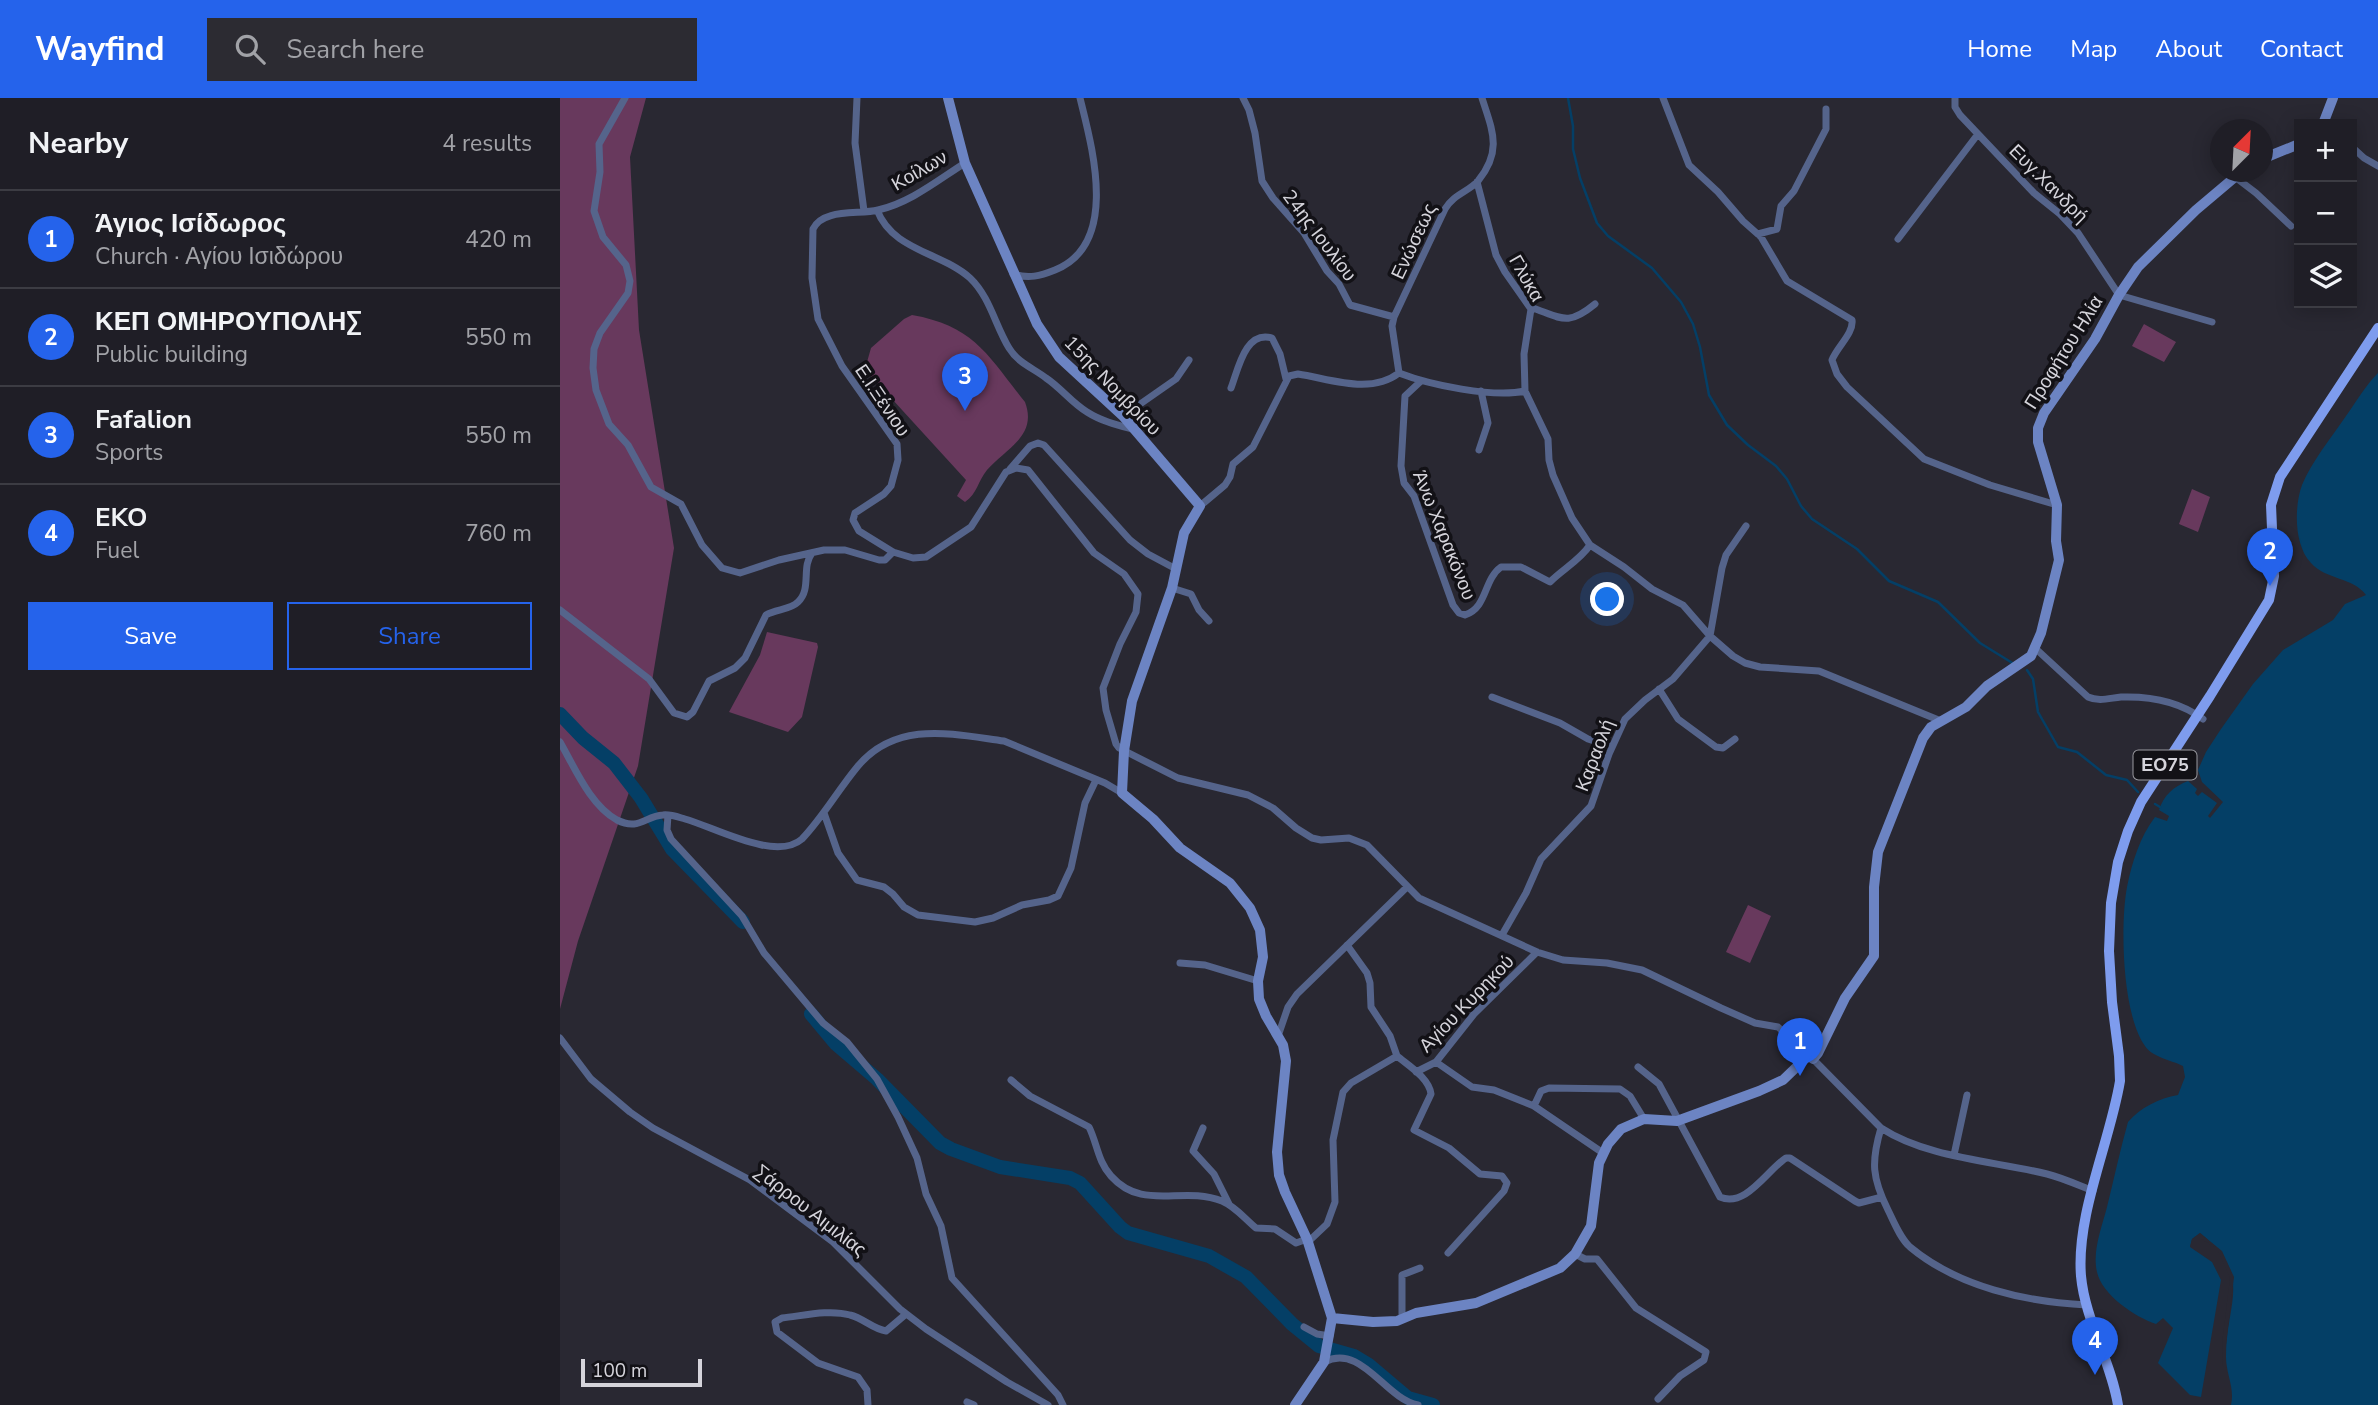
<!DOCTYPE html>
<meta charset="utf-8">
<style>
:root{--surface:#1f1e26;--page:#2c2b32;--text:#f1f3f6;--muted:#a1a2a7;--line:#3c3c43;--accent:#2563eb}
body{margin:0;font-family:"Nunito Sans",sans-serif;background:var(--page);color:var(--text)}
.controls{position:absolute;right:21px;top:21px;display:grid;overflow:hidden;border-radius:0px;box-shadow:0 4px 18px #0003}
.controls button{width:63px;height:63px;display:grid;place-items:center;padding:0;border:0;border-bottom:2px solid var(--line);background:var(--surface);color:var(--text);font:35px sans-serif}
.compass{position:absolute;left:1650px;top:21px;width:63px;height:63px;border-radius:50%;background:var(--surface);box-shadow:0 4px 18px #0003;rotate:24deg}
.scale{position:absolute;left:21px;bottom:18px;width:121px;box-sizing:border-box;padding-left:7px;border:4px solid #d5d4db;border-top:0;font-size:19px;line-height:24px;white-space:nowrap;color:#d5d4db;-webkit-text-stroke:5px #121116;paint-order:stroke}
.you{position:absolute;left:1048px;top:502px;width:24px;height:24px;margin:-18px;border:5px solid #fff;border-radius:50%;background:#1a73e8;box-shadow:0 0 0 10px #1a73e833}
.badge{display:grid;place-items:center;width:46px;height:46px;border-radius:50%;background:var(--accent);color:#fff;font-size:23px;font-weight:700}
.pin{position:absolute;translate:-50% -58px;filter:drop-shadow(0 2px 4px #0008)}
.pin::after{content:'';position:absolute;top:37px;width:24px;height:21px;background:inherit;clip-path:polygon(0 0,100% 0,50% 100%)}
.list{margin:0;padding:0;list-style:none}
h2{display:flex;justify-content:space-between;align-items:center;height:91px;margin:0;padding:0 28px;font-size:30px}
h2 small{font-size:23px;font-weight:400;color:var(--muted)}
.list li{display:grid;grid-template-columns:46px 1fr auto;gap:21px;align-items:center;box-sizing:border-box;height:98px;padding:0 28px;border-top:2px solid var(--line)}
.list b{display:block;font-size:26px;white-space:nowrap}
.list p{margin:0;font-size:23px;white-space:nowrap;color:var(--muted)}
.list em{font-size:23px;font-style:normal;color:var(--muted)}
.actions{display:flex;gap:14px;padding:21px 28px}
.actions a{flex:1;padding:16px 0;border:2px solid var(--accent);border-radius:0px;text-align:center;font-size:24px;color:var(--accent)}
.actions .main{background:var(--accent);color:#fff}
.icon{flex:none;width:38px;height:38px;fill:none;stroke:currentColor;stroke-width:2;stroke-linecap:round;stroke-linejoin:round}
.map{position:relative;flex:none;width:1818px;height:1307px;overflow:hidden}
header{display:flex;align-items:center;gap:42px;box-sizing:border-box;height:98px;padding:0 35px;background:var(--accent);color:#fff}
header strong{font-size:33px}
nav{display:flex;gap:38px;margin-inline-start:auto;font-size:24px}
.search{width:490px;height:63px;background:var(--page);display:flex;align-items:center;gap:18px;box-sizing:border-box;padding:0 24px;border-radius:0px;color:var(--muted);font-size:26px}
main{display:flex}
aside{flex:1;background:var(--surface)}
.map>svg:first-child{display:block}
.green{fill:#68395d}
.water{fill:#043f66}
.pier{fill:#292832}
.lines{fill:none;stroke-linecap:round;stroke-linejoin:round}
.stream{stroke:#043f66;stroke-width:2.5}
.river{stroke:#043f66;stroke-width:14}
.street{stroke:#55648b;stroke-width:7}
.secondary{stroke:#6c84c3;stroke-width:10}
.primary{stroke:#7e9cee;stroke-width:10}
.labels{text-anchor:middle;stroke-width:7;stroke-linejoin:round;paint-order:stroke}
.shield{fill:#121116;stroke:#9a9aa0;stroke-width:2}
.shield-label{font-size:18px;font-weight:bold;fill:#d5d4db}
.street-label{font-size:19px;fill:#d5d4db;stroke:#121116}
</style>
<header>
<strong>Wayfind</strong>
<div class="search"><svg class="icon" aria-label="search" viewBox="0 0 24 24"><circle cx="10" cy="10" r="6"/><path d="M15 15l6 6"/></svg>Search here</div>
<nav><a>Home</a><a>Map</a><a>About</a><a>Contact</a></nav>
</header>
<main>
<aside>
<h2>Nearby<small>4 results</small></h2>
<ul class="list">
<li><span class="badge">1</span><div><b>Άγιος Ισίδωρος</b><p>Church · Αγίου Ισιδώρου</p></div><em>420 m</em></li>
<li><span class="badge">2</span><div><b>ΚΕΠ ΟΜΗΡΟΥΠΟΛΗΣ</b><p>Public building</p></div><em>550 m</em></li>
<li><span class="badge">3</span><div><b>Fafalion</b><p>Sports</p></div><em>550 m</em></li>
<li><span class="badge">4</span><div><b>EKO</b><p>Fuel</p></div><em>760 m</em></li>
</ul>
<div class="actions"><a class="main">Save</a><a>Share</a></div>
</aside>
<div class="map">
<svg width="1818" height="1307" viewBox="0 0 1818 1307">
<rect width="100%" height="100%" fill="#292832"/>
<path class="green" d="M0 0H86L70 59 79 232 114 450 78 668 18 843 0 911Z
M352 217C415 228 428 258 465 304 478 338 445 351 427 372 418 383 417 396 405 404L397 398 406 382 311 278 307 264 311 250 344 221Z
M1584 226 1616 244 1604 264 1572 248Z
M1632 391 1650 399 1638 434 1619 426Z
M207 534 257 545 258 549 242 619 228 634 169 614 200 557Z
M1188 807 1211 818 1190 865 1166 854Z"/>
<path class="water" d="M1818 275V1307H1671C1675 1290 1666 1276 1666 1259 1666 1203 1694 1178 1640 1135L1632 1141 1630 1149 1652 1164 1661 1182 1641 1299 1630 1297 1598 1265 1613 1230 1603 1220 1596 1226C1575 1219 1542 1197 1537 1174 1532 1153 1542 1129 1547 1109 1554 1081 1560 1052 1568 1024 1580 1010 1599 1000 1618 997L1625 979 1623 968C1611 962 1592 959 1585 948 1562 916 1560 827 1567 789 1572 764 1580 739 1595 719L1607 723 1609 718 1599 712C1604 697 1613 689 1628 683L1637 691 1635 695 1638 698 1642 694 1657 705 1648 718 1650 720 1663 704 1642 684 1638 672 1646 654 1661 631 1693 586 1723 552 1773 522 1785 506 1806 497C1793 479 1766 482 1751 465 1734 447 1734 409 1742 387 1752 363 1771 340 1786 318 1796 304 1805 288 1818 275Z"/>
<path class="pier" d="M1640 1135 1662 1153 1674 1179 1666 1246V1271L1663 1268 1662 1246 1670 1180 1659 1155 1653 1148 1640 1140 1630 1149 1632 1141Z"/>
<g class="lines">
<path class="stream" d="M1008 0 1013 28V51L1020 80 1037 125 1048 138 1092 170 1121 204 1133 226 1140 249 1149 297 1167 327 1188 347 1216 368 1227 381 1241 408 1252 421 1297 451 1329 483 1378 504 1420 545 1454 566
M1467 572 1473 581 1478 614 1498 649 1517 654 1546 677 1567 682 1578 694
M1595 706 1600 709"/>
<path class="river" d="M0 616 23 640 54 665 81 700 112 751 183 824
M251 916 276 946 317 981 380 1045 391 1051 440 1069 510 1080 520 1085 560 1129 568 1135 649 1158 686 1179 732 1226 759 1248 794 1258 809 1267 848 1300 873 1307"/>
<path class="street" d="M65 0 39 46 40 74 34 113 43 139 66 167 70 183 68 195 40 235 34 251 33 270 36 292 49 326 68 347 91 389 121 406 142 447 162 470 180 475 219 462 264 452H285L319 462H325L333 454
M297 0 295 45 304 113
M683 0 689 12 695 35 702 83 713 100 744 135 767 173 779 186 790 207 834 219
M1103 0 1129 67 1158 94 1183 123 1201 139 1227 183 1292 222C1294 235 1277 249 1272 262L1277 276 1287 289 1364 361 1430 387 1497 407
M1395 0V9L1400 17 1474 95 1500 116 1518 135 1559 197 1652 224
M1792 49 1804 60 1818 68
M405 65C378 82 350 105 318 112 299 117 263 110 253 131L252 180 258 221 282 268 337 346 338 362 331 388 324 396 295 415 293 422 299 433 333 454 353 460 366 459 411 429 446 374 456 370 468 372 534 455 564 476 578 496 576 514 560 546 543 590 546 612 556 646 559 650 618 680 688 697 713 710 736 730 752 740 761 742 789 740 807 747 859 800 977 854 1003 862 1047 865 1082 872 1161 910 1195 925 1218 929 1249 957
M1675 79 1696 95 1731 128
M917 84 936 157 945 174 971 211 964 256 965 293
M317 112C333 153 381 154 410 180 430 199 435 227 449 250 458 265 473 270 486 280 501 290 512 305 527 314 541 323 557 327 572 331
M1198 136 1217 131 1221 108 1234 93 1266 31V11
M1338 141 1418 36
M453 176C469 181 480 178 495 172 560 146 532 49 520 0
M970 209C1002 220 1007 229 1035 206
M839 275C870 287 933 300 965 293L988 341 989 362 993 377 1012 420 1030 447 1064 469 1092 491 1123 507 1150 538 1173 558 1185 565 1200 569 1259 573 1381 623
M839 275 832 228 834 219 885 111C894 96 908 94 918 83 943 52 932 32 922 0
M861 283 845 298 841 368 844 385 854 398 893 507 899 515 905 517C928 509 923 482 941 469H961L990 484C1003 471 1020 462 1030 447
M671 290C678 272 685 232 712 240L720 256 726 281
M563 318 616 281 629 262
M919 352 928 325 921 293
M450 371 470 348 478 345 484 347 570 442 588 456 616 471
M640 408 665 387 670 379 673 366 693 349 729 278 738 276C771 281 810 297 839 275
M612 490 631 496 639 512 649 523
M0 512 89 581 114 615 127 619 133 614 149 583 175 570 185 560 206 517C216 511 230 512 238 504 252 491 241 469 252 455
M1475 550 1528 599C1539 604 1550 600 1561 599 1591 598 1619 603 1643 621
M1099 591 1118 621 1156 649 1163 650 1175 641
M932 599 1000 625 1028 641 1052 649
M0 644C15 670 30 707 57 722 79 733 85 718 103 717 110 716 118 719 125 721 154 729 216 764 242 741 263 719 278 692 298 668 337 622 392 636 444 643L545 685 562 695
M264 715 278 755 297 782 324 789 333 796 344 809 358 817 415 824 433 820 462 807 489 802 498 798 511 770 525 705 536 682
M108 717 107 732 111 741 182 818 204 855 263 925 287 944 317 981 338 1019 357 1060 366 1096 381 1128 392 1180 498 1297 503 1307
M942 837 966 795 981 761 1031 708 1049 656 1065 621 1085 602 1113 581 1150 538 1162 470 1166 457 1186 428
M787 847 807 875 810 885 811 909 830 938 837 958
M620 865 645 867 698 883
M718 938 728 909 737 896 847 789
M0 940 31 981 70 1014 93 1030 190 1082 273 1144 340 1211 366 1231 447 1284 488 1307
M1253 961 1321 1030C1311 1064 1312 1080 1328 1112 1334 1124 1340 1140 1350 1149 1398 1189 1466 1204 1527 1207
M876 964 912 989 934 992 974 1008 1043 1055
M1078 969 1099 986 1160 1099C1186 1110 1207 1072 1226 1060H1230L1295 1103 1299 1105 1322 1099
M856 974 876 964 914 916 977 854
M451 982 470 998 529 1029C537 1045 538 1064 551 1078 583 1114 622 1087 662 1103 676 1109 685 1121 696 1130L715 1131 736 1145 747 1141
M974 1008 981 993 989 990 1060 991 1070 998 1084 1021
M643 1030 633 1053 654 1076 669 1106
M1321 1030C1367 1060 1434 1063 1487 1076 1503 1080 1518 1087 1533 1093
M1394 1057 1407 997
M748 1144 767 1126 775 1104 773 1042 783 994 791 985 837 958C849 968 869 980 871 996L854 1032 889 1050 920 1076 942 1078 947 1085 944 1093 888 1155
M1015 1156 1025 1161H1037L1076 1210 1146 1254 1144 1262 1120 1278 1098 1301
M842 1221V1177L860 1170
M744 1229 757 1236 770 1238
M764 1264C802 1245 824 1300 858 1307
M407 1304 414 1307
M308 1307 307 1292 298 1279 258 1265 217 1234 215 1224 222 1220C242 1218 269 1211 290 1217 303 1220 313 1231 326 1233L346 1216"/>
<path class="secondary" d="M388 0 405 65 477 226 499 259 563 318 640 408 624 435 612 490 572 603 564 653 562 695 593 721 620 750 670 785 690 810 700 832 703 859 698 883 699 901 706 918 723 947 726 963 717 1054 719 1077 725 1094 747 1141 772 1220 764 1264 735 1307
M1763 26 1773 0
M1702 61 1739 46
M772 1220 813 1224 837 1223 856 1215 916 1205 1000 1170 1015 1156 1031 1128 1039 1065 1048 1046 1061 1031 1084 1021 1117 1023 1199 993 1223 982 1249 957 1253 961 1258 955 1285 900 1314 858V789L1318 754 1363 640 1371 629 1406 609 1427 588 1471 558 1481 535 1499 462 1496 443 1497 407 1478 344V330L1484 315 1535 241 1559 197 1578 169 1636 112 1681 74"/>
<path class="primary" d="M1558 1307C1551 1263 1525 1222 1521 1178 1516 1116 1550 1044 1560 983L1559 958 1552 904 1549 853 1551 805 1558 764 1568 733 1581 704 1650 598 1709 502 1714 478 1711 407 1720 379 1818 230"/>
</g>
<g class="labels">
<rect class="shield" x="1573.5" y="652.5" width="63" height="29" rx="5"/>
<g class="shield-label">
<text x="1605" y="673">ΕΟ75</text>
</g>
<g class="street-label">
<text transform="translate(359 72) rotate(-30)" y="7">Κοίλων</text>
<text transform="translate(1489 85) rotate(45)" y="7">Ευγ.Χανδρή</text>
<text transform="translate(760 137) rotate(53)" y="7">24ης Ιουλίου</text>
<text transform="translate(853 143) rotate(-65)" y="7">Ενώσεως</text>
<text transform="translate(967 180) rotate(60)" y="7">Γλύκα</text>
<text transform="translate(1503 254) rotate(-58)" y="7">Προφήτου Ηλία</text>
<text transform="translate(553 287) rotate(46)" y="7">15ης Νομβρίου</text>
<text transform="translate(323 302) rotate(56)" y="7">Ε.Ι.Ξένιου</text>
<text transform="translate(885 437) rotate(68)" y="7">Άνω Χαρακόνου</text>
<text transform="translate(1034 657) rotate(-69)" y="7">Καραολή</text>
<text transform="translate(906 905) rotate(-46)" y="7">Αγίου Κυρηκού</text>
<text transform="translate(251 1112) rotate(38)" y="7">Σάρρου Αιμιλίας</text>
</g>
</g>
</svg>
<div class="controls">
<button>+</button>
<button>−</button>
<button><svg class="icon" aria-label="layers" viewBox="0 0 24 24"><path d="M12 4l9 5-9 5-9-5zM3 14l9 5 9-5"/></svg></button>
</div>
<svg class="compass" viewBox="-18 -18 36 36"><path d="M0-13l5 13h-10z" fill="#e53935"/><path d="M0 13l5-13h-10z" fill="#a1a2a7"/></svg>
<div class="scale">100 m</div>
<div class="you"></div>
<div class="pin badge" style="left:1240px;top:978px">1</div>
<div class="pin badge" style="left:1710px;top:488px">2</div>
<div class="pin badge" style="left:405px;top:313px">3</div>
<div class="pin badge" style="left:1535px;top:1277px">4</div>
</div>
</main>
